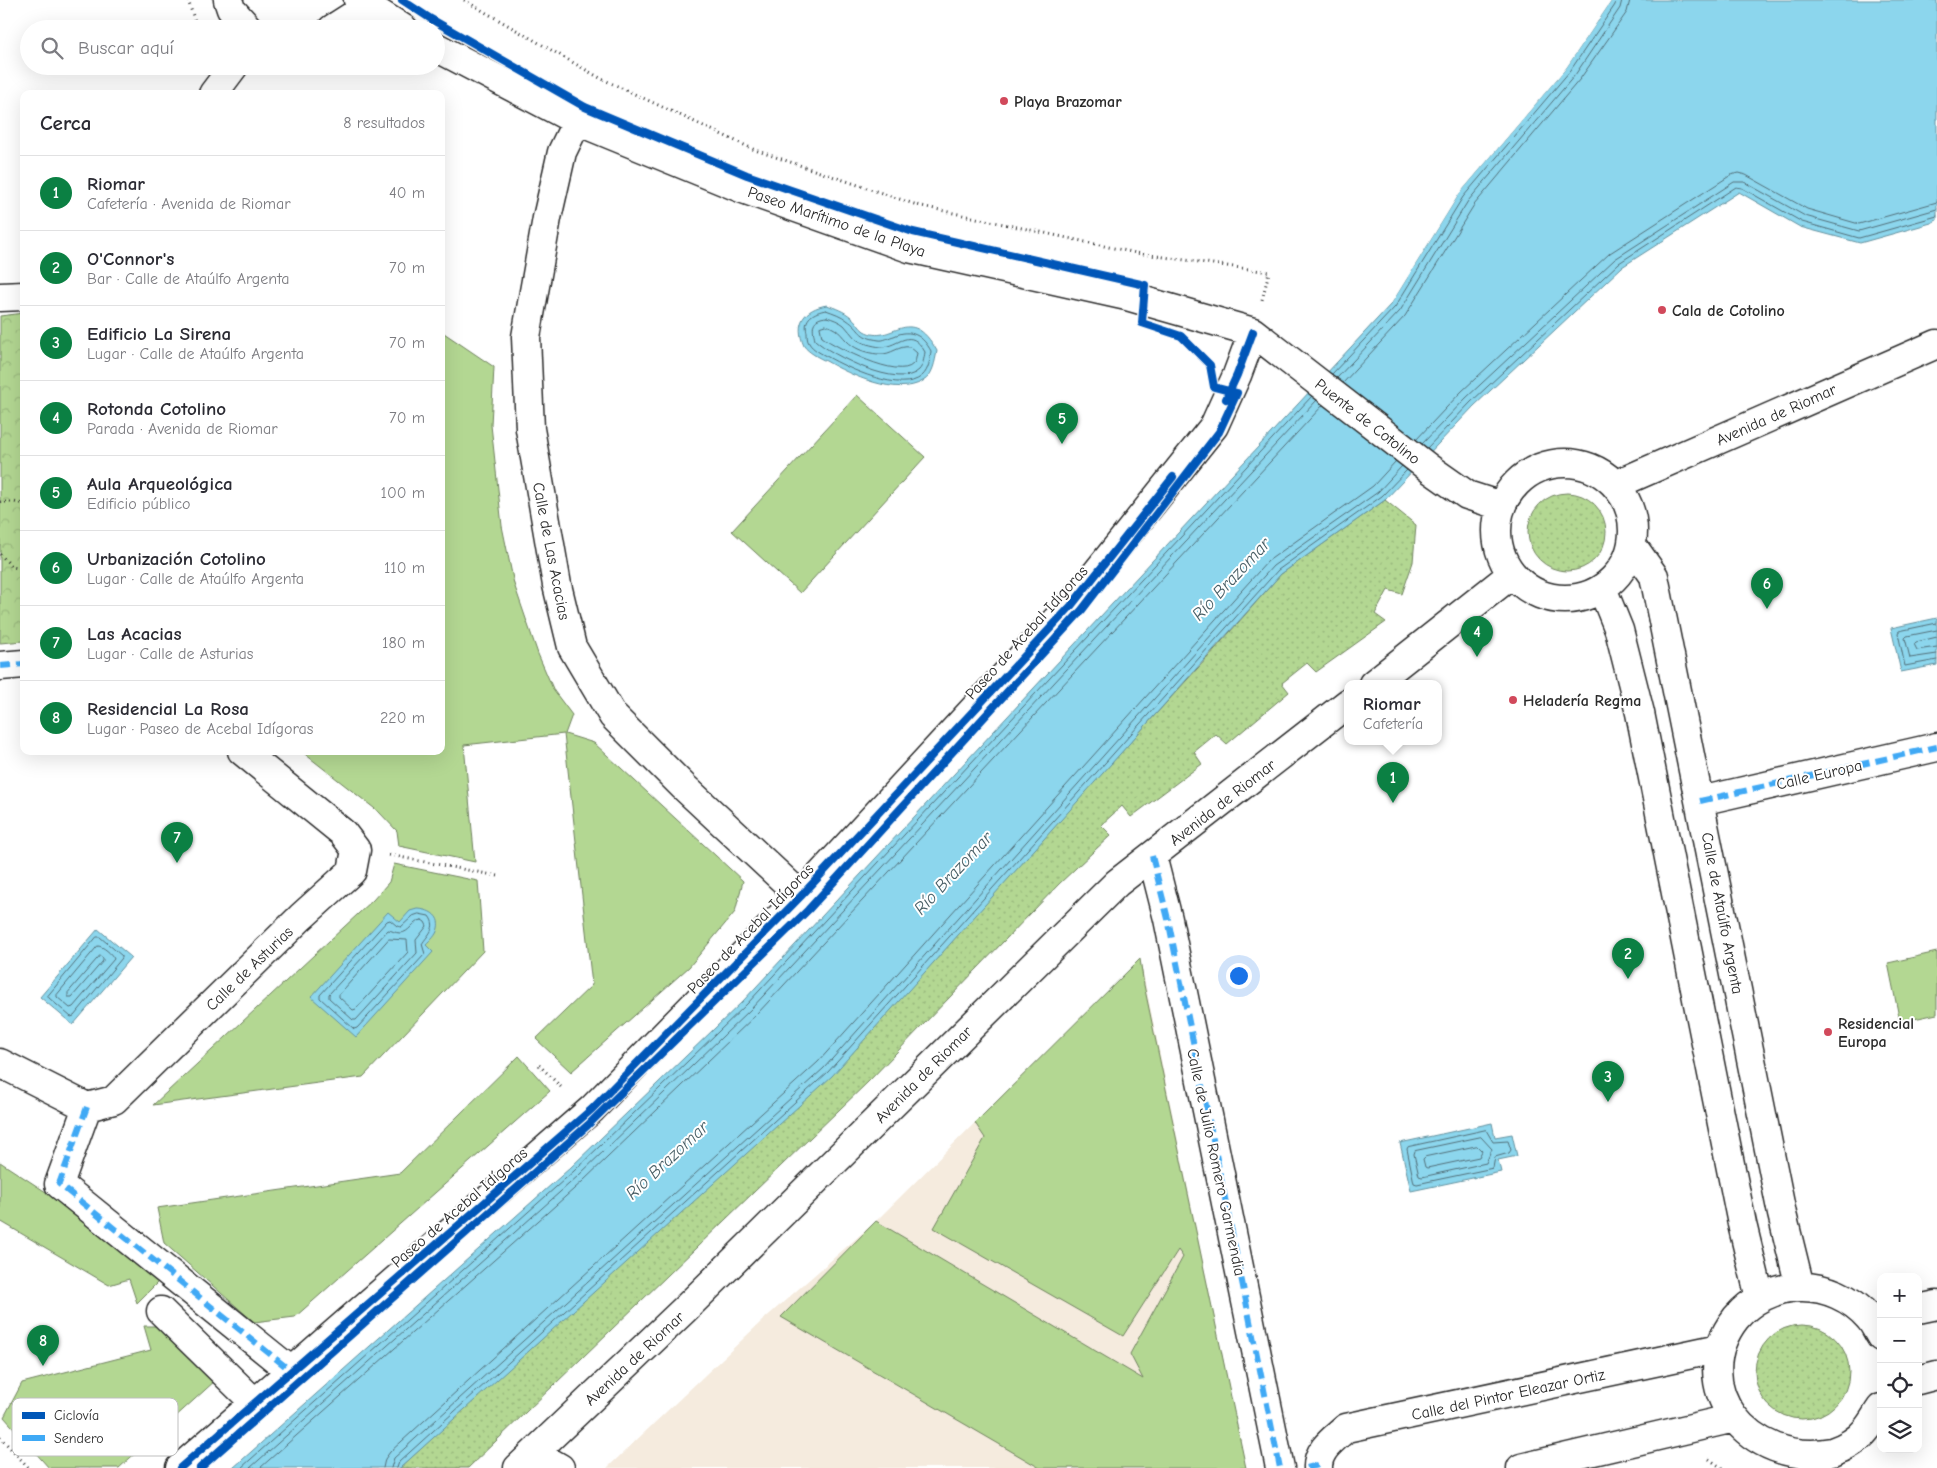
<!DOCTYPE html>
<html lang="es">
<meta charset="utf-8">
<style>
:root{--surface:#fff;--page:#f7f7f7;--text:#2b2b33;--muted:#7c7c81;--line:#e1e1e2;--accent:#0b8043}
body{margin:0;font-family:"Comic Neue",sans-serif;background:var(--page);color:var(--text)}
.controls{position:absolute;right:15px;bottom:15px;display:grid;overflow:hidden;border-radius:10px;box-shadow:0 5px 20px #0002}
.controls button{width:45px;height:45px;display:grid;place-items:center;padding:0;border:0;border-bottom:1px solid var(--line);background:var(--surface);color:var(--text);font:25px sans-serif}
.you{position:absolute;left:1238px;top:975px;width:18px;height:18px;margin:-12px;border:4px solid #fff;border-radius:50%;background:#1a73e8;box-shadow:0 0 0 8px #1a73e833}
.badge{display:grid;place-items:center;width:32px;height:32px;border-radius:50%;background:var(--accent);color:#fff;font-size:16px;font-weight:700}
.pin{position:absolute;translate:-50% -41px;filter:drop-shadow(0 1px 2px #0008)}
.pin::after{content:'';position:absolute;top:26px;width:18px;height:15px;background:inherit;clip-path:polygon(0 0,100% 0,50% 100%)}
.popup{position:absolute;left:1344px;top:680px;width:98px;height:65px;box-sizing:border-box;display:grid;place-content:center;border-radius:10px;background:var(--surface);filter:drop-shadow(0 1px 4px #0005);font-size:16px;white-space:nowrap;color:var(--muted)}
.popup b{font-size:19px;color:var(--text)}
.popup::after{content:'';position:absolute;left:50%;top:100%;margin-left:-10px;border:10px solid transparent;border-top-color:var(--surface)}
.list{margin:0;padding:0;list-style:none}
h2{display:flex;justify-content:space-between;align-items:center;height:65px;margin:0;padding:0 20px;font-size:21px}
h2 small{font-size:16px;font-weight:400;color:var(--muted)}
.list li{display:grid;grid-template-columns:32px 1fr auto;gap:15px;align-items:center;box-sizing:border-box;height:75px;padding:0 20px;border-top:1px solid var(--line)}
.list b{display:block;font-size:19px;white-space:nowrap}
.list p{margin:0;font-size:16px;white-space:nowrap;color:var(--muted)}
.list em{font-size:16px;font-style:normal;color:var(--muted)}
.icon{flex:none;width:28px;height:28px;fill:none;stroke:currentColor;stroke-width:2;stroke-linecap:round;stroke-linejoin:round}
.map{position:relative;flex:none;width:1937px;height:1468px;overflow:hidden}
.search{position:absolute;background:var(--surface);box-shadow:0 5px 20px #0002;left:20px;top:20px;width:425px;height:55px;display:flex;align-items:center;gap:12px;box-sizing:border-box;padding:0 18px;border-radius:28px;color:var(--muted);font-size:19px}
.panel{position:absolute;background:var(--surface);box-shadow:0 5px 20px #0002;left:20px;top:90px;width:425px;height:665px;border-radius:10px}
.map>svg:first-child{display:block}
.built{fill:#f5ebde}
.grass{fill:url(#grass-dots);stroke:#6f815e}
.forest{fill:url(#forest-crowns);stroke:#6f815e}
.garden{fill:#b3d792;stroke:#6f815e}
.water{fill:#8cd6ed;stroke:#65929f}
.pier{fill:#fff}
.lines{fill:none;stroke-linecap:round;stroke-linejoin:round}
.shore{stroke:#526f79;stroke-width:1}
.minor-casing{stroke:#2b2b2b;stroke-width:31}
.path{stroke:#2b2b2b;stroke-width:3;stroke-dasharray:1 4;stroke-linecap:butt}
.minor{stroke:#fff;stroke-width:28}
.quiet{stroke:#3fa9f5;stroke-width:6;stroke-dasharray:12 6;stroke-linecap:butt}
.cycleway-casing{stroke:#fff;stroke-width:11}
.cycleway{stroke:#0057b8;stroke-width:8}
.poi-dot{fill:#d1495b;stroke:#fff;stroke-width:2}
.labels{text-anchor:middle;stroke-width:4;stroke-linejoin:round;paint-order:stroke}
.poi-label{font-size:16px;font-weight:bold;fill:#2b2b2b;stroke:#fff;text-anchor:start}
.street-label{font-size:16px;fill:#2b2b2b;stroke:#fff}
.water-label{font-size:18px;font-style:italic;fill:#485e65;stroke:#fff}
.key{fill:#fff;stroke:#bfbfbf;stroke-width:1}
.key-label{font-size:14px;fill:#2b2b2b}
</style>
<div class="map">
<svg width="1937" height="1468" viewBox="0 0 1937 1468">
<defs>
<pattern id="grass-dots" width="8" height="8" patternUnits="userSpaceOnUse" patternTransform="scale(1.25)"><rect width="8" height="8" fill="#b3d792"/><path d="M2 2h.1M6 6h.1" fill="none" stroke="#9ab97e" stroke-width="1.8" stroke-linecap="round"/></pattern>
<pattern id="forest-crowns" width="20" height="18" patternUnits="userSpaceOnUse" patternTransform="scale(1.25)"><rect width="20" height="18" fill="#b3d792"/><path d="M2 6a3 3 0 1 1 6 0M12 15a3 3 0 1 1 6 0" fill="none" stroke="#9ab97e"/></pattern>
</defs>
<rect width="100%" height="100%" fill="#fff"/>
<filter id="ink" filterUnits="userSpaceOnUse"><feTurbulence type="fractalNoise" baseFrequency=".02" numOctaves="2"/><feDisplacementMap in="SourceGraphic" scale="10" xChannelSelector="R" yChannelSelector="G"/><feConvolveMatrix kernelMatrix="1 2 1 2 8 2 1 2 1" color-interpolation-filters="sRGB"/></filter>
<g filter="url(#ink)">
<path class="built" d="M1140 959 1246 1468H607L763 1320 876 1221Z"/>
<path class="grass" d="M1528 532a39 39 0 1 1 78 0a39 39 0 1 1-78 0Z
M1385 500 1416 525 1413 562 1402 594 1388 590 1375 614 1386 622 1316 672 1307 663 1282 683 1289 692 1227 744 1216 734 1194 752 1202 764 1131 817 1122 806 1101 825 1111 835 1059 884 868 1082 468 1468H400L482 1392 542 1339 1114 760 1207 658 1281 574Z
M1755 1372a47 47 0 1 1 94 0a47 47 0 1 1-94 0Z"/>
<path class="forest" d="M24 313V641L0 643V316Z"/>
<path class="garden" d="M441 331 494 367 491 425 502 526 514 584 538 654 554 691 572 715 565 734 594 743 743 881 735 912 689 967 571 1072 536 1039 592 985 564 734 464 745 475 862 399 846 397 831 379 812 301 751H441Z
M857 395 925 457 800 593 732 531Z
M394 864 478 881 483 951 363 1077 153 1105 373 900 389 882Z
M1937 952V1014L1900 1022 1888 963Z
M1140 959 1144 985 1246 1468H1040L781 1317 876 1221 1143 1379 1130 1354 1183 1257 1178 1250 1123 1336 934 1228 985 1138 975 1123Z
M519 1056 550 1091 295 1317 254 1322 164 1243 157 1208 400 1173Z
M0 1162 52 1196 159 1281 137 1303 129 1279 109 1285 0 1221Z
M144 1326H156L216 1380 119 1468H49L4 1417 22 1383 151 1350Z"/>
<path class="water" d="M1612 0H1937V220L1931 223 1860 243 1800 227 1739 192 1622 267 1474 406 1385 500 1281 574 832 1076 400 1468H233L570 1168 743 1001 1391 304 1459 194 1566 68Z
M827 305C835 308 844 311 851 317 856 320 859 328 864 331 892 347 909 301 937 351 935 361 933 376 923 381 897 397 850 375 826 361 819 358 808 352 804 346 794 323 804 309 827 305Z
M1937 618V665L1901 672 1891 628Z
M417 909C428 909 441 915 438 928 437 935 430 941 426 945L433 952 356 1037 311 997 388 912 400 922 410 911Z
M98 929 131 957 73 1025 40 997Z
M1492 1123 1495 1137 1512 1134 1517 1156 1498 1160 1501 1172 1411 1191 1400 1143Z"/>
<path class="pier" d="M1609 0H1612L1566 68 1459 194 1391 304 1389 302 1457 193 1564 66Z"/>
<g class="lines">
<path class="shore" d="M826 310C834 313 841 315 847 320 862 330 857 337 879 340 884 341 889 337 894 336 911 328 923 336 931 351 930 359 929 370 922 376 902 394 847 368 828 357 822 354 812 349 809 343 807 341 807 335 807 332 803 318 814 312 826 310Z
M827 317C833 319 839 321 844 325 848 329 851 334 855 338 860 343 873 346 881 347 899 347 910 325 925 352 924 358 923 366 919 370 900 390 831 355 815 340 812 327 811 318 827 317Z
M826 325C842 330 842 339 853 346 860 351 872 354 880 354 891 355 899 345 910 347L917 353C916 357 916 362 913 364 899 380 836 347 822 337L820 327Z
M1332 374 1395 307 1463 197 1570 71 1615 5 1616 0
M1337 378 1400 311 1468 201 1575 75 1620 8 1622 0
M1343 383 1405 316 1474 205 1580 79 1627 12 1630 0
M1416 440 1461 392 1610 253 1731 175 1738 173 1746 175 1807 209 1859 224 1937 202
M1422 444 1466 398 1615 259 1734 182H1744L1805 216 1859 231 1937 209
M1427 448 1471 402 1619 263 1736 187 1742 188 1802 222 1859 238 1937 216
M1937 623 1899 631 1898 633 1905 666 1937 660
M1937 630 1907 636 1905 638 1910 658 1937 654
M1937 637 1916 642 1914 644 1917 650 1937 647
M419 914 429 916C438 928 428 934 422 944L425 954 357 1028 354 1029 320 998V995L387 921 390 920 397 926 401 927 413 916Z
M422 920 425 922 427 926 416 940 417 953 356 1020H353L329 998V994L388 930C391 930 395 933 400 933 410 933 412 921 422 920Z
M97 937H100L122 956V958L74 1016 71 1017 49 998 48 996Z
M389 939 407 940 408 952 356 1009 353 1010 339 997V995Z
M98 946C103 946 112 954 114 959L73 1007 70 1008 57 997V995Z
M100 956 103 958V961L72 997H68V993Z
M1486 1130 1493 1142 1508 1141 1511 1150 1509 1153 1495 1157 1493 1168 1417 1184 1414 1183 1407 1149 1408 1147Z
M1481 1137 1492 1149 1486 1163 1422 1177 1419 1176 1414 1154 1415 1151Z
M1477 1146 1482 1151 1479 1157 1427 1168 1425 1167 1423 1159 1425 1157Z
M241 1468 574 1171 747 1004 1312 396
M250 1468 578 1176 751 1009 1317 400
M260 1468 583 1181 757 1014 1323 405
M383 1468 385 1459 390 1452 818 1062 1268 561 1373 486 1396 461
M391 1468 394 1458 824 1068 1273 566 1378 492 1402 466
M397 1468 399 1462 828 1072 1278 570 1382 496 1407 470"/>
<g class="minor-casing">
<path id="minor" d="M228 0 231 9 249 29
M358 0 404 29
M332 29 368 6
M436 47 577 121 743 189 909 248 1127 296 1253 332 1430 469 1467 495 1501 506
M213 94 234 66
M577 121 562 152 547 218 526 337 530 429 557 585 572 647 613 716 684 787 801 896
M0 297 24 296
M1497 531a68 68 0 1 1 136 0a68 68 0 1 1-136 0Z
M1615 485 1937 344
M1632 545 1654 576 1782 1214 1800 1287
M1602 588 1619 630 1640 713 1742 1224 1760 1298
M0 666 24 664
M1373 684 1512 574
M1700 801 1937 747
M1152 856 1168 919 1280 1468
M0 1063 87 1107 114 1100 301 917 352 871 356 850 343 833 242 751
M87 1107 59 1184 291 1371
M1918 1309 1937 1305
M161 1311 255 1403
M1881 1337C1877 1331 1874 1323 1869 1318 1852 1298 1825 1286 1799 1287 1775 1288 1751 1300 1736 1318 1683 1386 1750 1468 1832 1452 1844 1448 1858 1440 1866 1430 1872 1423 1876 1415 1881 1408
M1918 1380 1937 1375
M534 1453 560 1468
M180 1468 592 1109 801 896 1074 601 1214 426 1237 375 1253 332
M518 1468 684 1310 1117 883 1348 703
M1318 1468C1317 1450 1334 1439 1346 1428L1720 1348
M1521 1468 1730 1419"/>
</g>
<path class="path" d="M188 0 194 19 199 27
M464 0 600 78 755 150 917 205 1136 253 1269 272 1262 300
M0 502H14L24 504
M0 554 12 567 24 569
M389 855 498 876
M539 1065 563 1089
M0 1437 29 1468
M1709 1459 1722 1468"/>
<use href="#minor" class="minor"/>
<path class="quiet" d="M0 666 24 664
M1700 801 1937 747
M1152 856 1168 919 1280 1468
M87 1107 59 1184 291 1371
M1307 1468 1318 1465"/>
<g class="cycleway-casing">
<path id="cycleway" d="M1226 399 1237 375 1253 332
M180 1468 592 1109 801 896 1071 606 1173 477
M200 1468 588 1125 808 910 1082 610 1219 432 1237 393 1214 387 1210 365 1181 336 1142 323 1145 285 913 232 747 175 585 107 431 19 402 0"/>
</g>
<use href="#cycleway" class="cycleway"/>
</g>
</g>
<g class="poi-dot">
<circle cx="1004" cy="101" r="5"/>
<circle cx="1662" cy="310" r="5"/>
<circle cx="1513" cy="700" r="5"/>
<circle cx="1828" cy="1032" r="5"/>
</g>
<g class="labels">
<g class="poi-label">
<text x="1014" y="107">Playa Brazomar</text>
<text x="1672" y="316">Cala de Cotolino</text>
<text x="1523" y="706">Heladería Regma</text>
<text x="1838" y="1029">Residencial<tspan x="1838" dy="18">Europa</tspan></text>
</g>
<g class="street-label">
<text transform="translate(837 221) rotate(19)" y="6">Paseo Marítimo de la Playa</text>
<text transform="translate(1776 414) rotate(-24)" y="6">Avenida de Riomar</text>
<text transform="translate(1368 421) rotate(38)" y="6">Puente de Cotolino</text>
<text transform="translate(552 551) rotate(79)" y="6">Calle de Las Acacias</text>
<text transform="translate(1026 632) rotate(-48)" y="6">Paseo de Acebal Idígoras</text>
<text transform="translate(1819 774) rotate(-13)" y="6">Calle Europa</text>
<text transform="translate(1222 802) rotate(-38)" y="6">Avenida de Riomar</text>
<text transform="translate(1723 913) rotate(79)" y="6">Calle de Ataúlfo Argenta</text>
<text transform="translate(750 928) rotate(-46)" y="6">Paseo de Acebal Idígoras</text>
<text transform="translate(249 968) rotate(-44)" y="6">Calle de Asturias</text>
<text transform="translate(923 1074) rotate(-45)" y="6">Avenida de Riomar</text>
<text transform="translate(1217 1162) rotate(78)" y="6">Calle de Julio Romero Garmendia</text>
<text transform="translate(459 1207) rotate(-41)" y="6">Paseo de Acebal Idígoras</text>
<text transform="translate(634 1358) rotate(-43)" y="6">Avenida de Riomar</text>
<text transform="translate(1508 1394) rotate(-12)" y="6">Calle del Pintor Eleazar Ortiz</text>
</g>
<g class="water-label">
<text transform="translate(1231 579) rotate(-47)" y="6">Río Brazomar</text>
<text transform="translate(953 873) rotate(-47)" y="6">Río Brazomar</text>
<text transform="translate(667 1160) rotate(-43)" y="6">Río Brazomar</text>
</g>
</g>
<rect x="12" y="1398" width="166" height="58" rx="8" class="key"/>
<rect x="22" y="1412" width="23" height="7" fill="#0057b8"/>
<rect x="22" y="1435" width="23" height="6" fill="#3fa9f5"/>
<g class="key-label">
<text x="54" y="1420">Ciclovía</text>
<text x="54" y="1443">Sendero</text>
</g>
</svg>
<div class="controls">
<button>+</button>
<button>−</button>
<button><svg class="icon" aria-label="locate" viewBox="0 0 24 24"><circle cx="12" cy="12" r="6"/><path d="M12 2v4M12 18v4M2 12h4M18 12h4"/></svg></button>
<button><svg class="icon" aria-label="layers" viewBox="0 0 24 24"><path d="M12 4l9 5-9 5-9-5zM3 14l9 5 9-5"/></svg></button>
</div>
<div class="you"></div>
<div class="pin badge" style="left:1393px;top:803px">1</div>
<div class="popup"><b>Riomar</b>Cafetería</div>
<div class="pin badge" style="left:1628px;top:979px">2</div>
<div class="pin badge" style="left:1608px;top:1102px">3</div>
<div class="pin badge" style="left:1477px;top:657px">4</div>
<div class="pin badge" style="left:1062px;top:444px">5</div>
<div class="pin badge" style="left:1767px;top:609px">6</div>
<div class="pin badge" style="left:177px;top:863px">7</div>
<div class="pin badge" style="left:43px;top:1366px">8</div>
<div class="search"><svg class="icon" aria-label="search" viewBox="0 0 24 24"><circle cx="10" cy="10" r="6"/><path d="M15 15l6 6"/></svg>Buscar aquí</div>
<section class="panel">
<h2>Cerca<small>8 resultados</small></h2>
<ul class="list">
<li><span class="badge">1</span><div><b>Riomar</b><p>Cafetería · Avenida de Riomar</p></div><em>40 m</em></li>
<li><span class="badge">2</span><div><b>O'Connor's</b><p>Bar · Calle de Ataúlfo Argenta</p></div><em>70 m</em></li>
<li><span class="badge">3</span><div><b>Edificio La Sirena</b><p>Lugar · Calle de Ataúlfo Argenta</p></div><em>70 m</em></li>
<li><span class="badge">4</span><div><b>Rotonda Cotolino</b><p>Parada · Avenida de Riomar</p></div><em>70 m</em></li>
<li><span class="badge">5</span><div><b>Aula Arqueológica</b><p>Edificio público</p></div><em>100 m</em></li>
<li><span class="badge">6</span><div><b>Urbanización Cotolino</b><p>Lugar · Calle de Ataúlfo Argenta</p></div><em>110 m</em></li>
<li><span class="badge">7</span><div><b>Las Acacias</b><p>Lugar · Calle de Asturias</p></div><em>180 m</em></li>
<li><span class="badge">8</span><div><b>Residencial La Rosa</b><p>Lugar · Paseo de Acebal Idígoras</p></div><em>220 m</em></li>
</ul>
</section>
</div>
